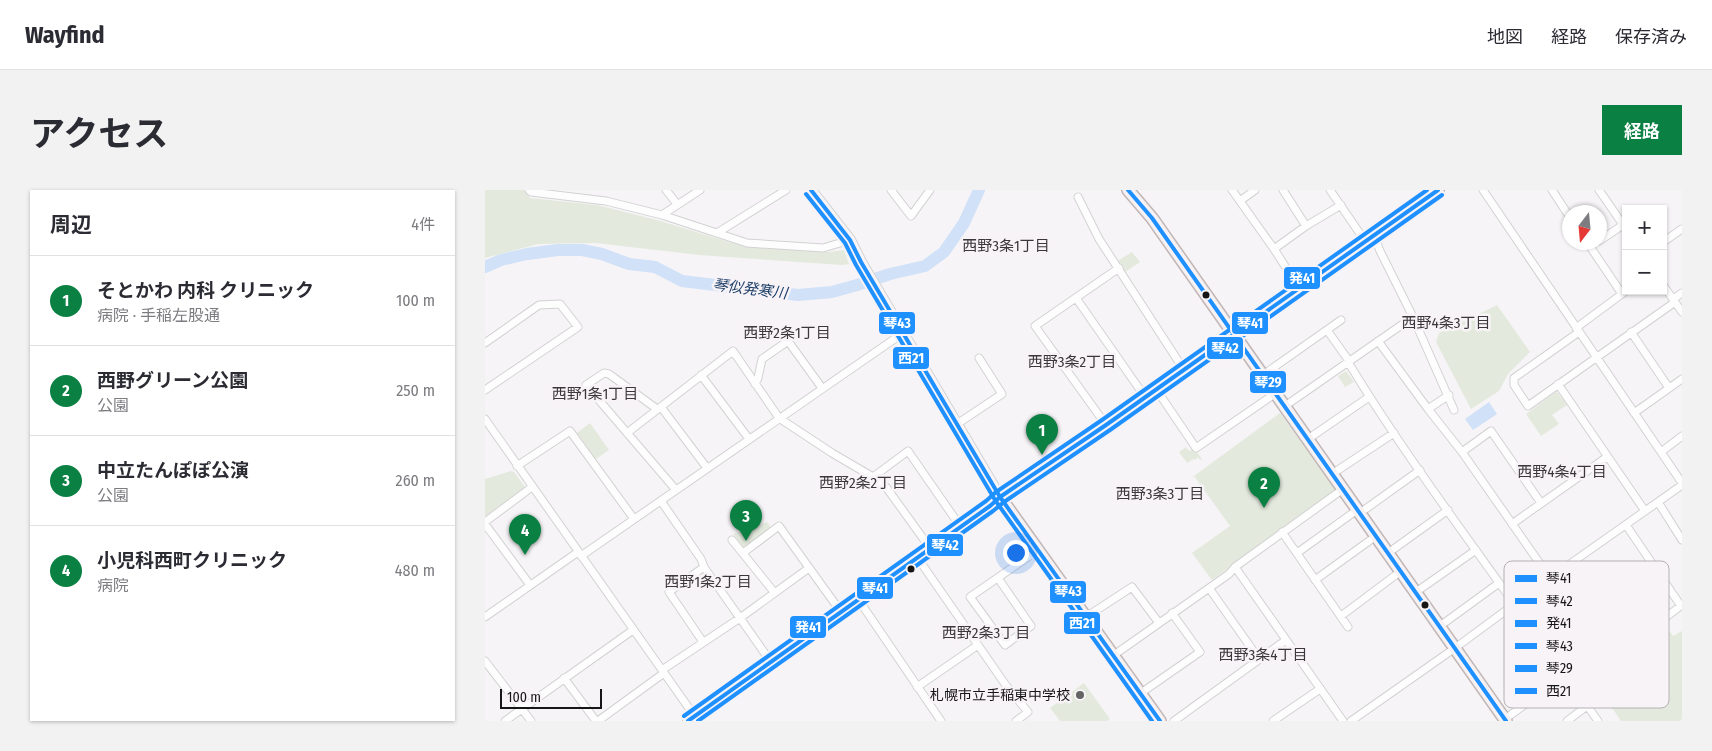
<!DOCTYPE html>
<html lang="ja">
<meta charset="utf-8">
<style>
:root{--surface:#fff;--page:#f2f2f3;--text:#2b2b33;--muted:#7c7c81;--line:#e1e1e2;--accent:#0b8043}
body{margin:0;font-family:"Fira Sans Condensed","Noto Sans JP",sans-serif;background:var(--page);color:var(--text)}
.controls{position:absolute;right:15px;top:15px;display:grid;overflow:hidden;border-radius:0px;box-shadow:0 1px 4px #0004}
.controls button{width:45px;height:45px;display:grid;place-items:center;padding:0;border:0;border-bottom:1px solid var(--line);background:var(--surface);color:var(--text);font:25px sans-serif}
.compass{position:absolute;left:1077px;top:15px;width:45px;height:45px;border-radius:50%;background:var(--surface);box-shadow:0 1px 4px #0004;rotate:196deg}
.scale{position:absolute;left:15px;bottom:12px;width:102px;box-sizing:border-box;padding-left:5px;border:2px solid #171617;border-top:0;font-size:14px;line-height:18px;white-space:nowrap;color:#171617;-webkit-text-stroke:4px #f7f3f7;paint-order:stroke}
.you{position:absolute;left:530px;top:362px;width:18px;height:18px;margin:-12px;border:4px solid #fff;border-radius:50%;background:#1a73e8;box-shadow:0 0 0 8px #1a73e833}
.badge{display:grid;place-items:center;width:32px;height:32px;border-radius:50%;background:var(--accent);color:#fff;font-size:16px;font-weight:700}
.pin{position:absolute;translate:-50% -41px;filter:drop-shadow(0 1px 2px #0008)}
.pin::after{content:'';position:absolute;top:26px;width:18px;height:15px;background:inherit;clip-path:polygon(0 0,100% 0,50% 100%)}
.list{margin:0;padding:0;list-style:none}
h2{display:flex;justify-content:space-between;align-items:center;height:65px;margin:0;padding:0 20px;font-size:21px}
h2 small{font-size:16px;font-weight:400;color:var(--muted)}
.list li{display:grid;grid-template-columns:32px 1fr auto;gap:15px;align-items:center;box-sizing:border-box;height:90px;padding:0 20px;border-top:1px solid var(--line)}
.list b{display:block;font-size:19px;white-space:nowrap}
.list p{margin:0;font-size:16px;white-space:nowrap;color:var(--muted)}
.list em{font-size:16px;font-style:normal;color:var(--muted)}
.map{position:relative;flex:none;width:1197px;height:531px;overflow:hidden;border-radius:0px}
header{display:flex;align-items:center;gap:30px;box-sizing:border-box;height:70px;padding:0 25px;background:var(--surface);border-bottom:1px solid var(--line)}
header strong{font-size:24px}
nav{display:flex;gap:28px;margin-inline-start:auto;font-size:18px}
.intro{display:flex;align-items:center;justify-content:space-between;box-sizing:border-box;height:120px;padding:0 30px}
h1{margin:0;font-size:35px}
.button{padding:12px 22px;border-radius:0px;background:var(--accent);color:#fff;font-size:18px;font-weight:700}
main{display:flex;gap:30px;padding:0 30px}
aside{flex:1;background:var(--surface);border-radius:0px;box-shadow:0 1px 4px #0004}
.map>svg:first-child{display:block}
.green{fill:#e3eadd}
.water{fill:#d0e1f8}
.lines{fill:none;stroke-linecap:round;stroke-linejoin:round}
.river{stroke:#d0e1f8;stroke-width:12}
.street-casing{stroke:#d3d2d3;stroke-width:9}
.secondary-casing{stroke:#d3d2d3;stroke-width:12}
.primary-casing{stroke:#c1b5b6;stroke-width:14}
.street{stroke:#fefdfe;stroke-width:7}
.secondary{stroke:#f9f7f7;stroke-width:10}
.primary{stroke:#f5f0ef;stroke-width:11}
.bus-1-casing{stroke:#f7f3f7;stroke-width:8}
.bus-2-casing{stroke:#f7f3f7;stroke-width:8}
.bus-3-casing{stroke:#f7f3f7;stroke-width:8}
.bus-4-casing{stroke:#f7f3f7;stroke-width:8}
.bus-5-casing{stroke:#f7f3f7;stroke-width:8}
.bus-6-casing{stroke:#f7f3f7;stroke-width:8}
.bus-1{stroke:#1e90ff;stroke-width:4}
.bus-2{stroke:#1e90ff;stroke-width:4}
.bus-3{stroke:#1e90ff;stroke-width:4}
.bus-4{stroke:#1e90ff;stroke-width:4}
.bus-5{stroke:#1e90ff;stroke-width:4}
.bus-6{stroke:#1e90ff;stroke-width:4}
.bus-dot{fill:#171617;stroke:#f7f3f7;stroke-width:2}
.poi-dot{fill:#656465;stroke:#f7f3f7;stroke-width:2}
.labels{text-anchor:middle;stroke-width:5;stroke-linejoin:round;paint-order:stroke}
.poi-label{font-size:14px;fill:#171617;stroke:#f7f3f7;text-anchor:end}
.neighbourhood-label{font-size:15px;fill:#3b383b;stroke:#f7f3f7}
.water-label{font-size:15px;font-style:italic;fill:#1d3f68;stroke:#f7f3f7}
.key{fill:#f7f3f7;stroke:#b4b1b4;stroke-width:1}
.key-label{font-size:14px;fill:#171617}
.line-badge{stroke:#f7f3f7;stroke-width:2}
.badge-label{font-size:14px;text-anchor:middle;font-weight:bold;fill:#fff}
</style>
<header>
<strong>Wayfind</strong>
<nav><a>地図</a><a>経路</a><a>保存済み</a></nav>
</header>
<div class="intro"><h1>アクセス</h1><a class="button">経路</a></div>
<main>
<aside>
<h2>周辺<small>4件</small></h2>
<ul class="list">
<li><span class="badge">1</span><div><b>そとかわ 内科 クリニック</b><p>病院 · 手稲左股通</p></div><em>100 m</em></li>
<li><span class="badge">2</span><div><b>西野グリーン公園</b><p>公園</p></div><em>250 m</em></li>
<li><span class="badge">3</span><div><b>中立たんぽぽ公演</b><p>公園</p></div><em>260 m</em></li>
<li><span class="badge">4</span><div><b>小児科西町クリニック</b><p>病院</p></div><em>480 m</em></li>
</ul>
</aside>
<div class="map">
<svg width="1197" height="531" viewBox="0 0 1197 531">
<rect width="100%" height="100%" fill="#f6f4f6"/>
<path class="green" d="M0 0H39L45 8 112 15 172 30 260 57 344 62 359 60 364 74 357 75 214 65 111 53 53 54 0 68Z
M647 62 655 72 640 82 632 71Z
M1012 115 1045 162 1023 184 1014 201 986 219 951 152 954 143Z
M861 181 869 192 860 197 853 186Z
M1071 202 1073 203 1082 215 1067 225 1074 234 1056 246 1041 224Z
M795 223 851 300 727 390 707 363 745 336 709 286Z
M105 233 124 260 111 269 92 243Z
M701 257 704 261 709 258 717 269 715 270 713 267 710 270 709 269 702 273 694 262Z
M26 281 29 282 40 297V300L3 326H0V289Z
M282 332 286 338 259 358 248 344Z
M1165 414 1188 446 1197 441V529L1194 531H1136L1091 465Z
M599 493 625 529 622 531H575L565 518Z"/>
<path class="water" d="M1004 212 1012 224 988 240 980 229Z"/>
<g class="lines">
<path class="river" d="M0 77 16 70 42 64 73 60H97L117 64 144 74 170 77 197 91 313 105 347 102 372 95 405 84 440 76 459 62 479 33 494 0"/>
<g class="street-casing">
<path id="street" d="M44 0 46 2 121 11 177 25 262 53 338 58 365 50
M181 0 192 14
M406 0 426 26 445 0
M747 0 789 59 814 98
M798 0 821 36
M845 0 880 51
M998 0 1197 293
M1067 0 1084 26
M1114 0 1141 39
M593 7 614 49 699 180
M755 11 770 0
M177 25 215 0
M232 43 301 0
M889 45 895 61 928 127 969 220
M1114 51 1138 35
M1102 52 1137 104
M1178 52 1197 39
M789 59 821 36 856 15
M1178 95 1197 122
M591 108 660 207
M1188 109 1197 103
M1091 138 1141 101
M842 140 864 171
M1094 142 1029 188V195L1043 216 1190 112
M1146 142 1184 198
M893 151 943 219 977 262 1065 388
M0 153 54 115 75 114 93 137 0 200
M863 172C914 256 973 335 1030 415L1040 427 1113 531
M216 185 264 249
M778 185 856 130
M270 194 273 188 277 169 303 151 337 198
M1073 194 1160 321
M671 199 711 258 791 203
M800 216 928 127
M176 217 222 278
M172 219 124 184 119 183 101 195 191 300
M943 219 964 205
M1149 223 1197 189
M0 229 213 531
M472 234 517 204 494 168
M621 235 550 136 634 78
M142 243 248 161 294 228 347 263 388 287 401 297 445 358
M823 249 884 207
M977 262 1006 241 1056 313
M1176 262 1197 246
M32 276 85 241 149 329
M847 284 909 243
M388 287 423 261 475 336
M176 311 216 369 219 377 286 472
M1173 312 1197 350
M875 323 935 280
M0 332 47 297
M0 334 45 395
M1027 334 1122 267
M1141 335 1196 416
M797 342 863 437
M247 350 289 402
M258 363 294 336 356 422
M812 363 872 320
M903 363 963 320
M96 366 418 143
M432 367 520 494 543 522 531 531
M750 377 858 531
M1080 379 1124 442
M513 388 546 436 520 455 485 407 553 360
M830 390 891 346
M724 398 774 469
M931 402 991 360
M373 409 456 531
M856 426 916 381
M0 427 93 362
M601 427 647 397 674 433
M1177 430 1197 415
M955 436 1014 393
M218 452 184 402 219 377
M970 458 1065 388 1197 295
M629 465 744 384 750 377 858 299
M0 471 46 531
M177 480 255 428 324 378
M79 488 111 531
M432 497 493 455
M656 503 715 462 687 423
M1020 529 1080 485
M20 531 148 440
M113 531 179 483
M689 531 801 450
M788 531 835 499
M866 531 970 458
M1082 531 1102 516"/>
</g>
<g class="secondary-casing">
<path id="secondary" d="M203 531 218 519 303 460 475 336 505 316 515 307 376 72 365 50 326 0"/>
</g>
<g class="primary-casing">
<path id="primary" d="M643 0 667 28 1021 531
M675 531 515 307 621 235 953 0"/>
</g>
<use href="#street" class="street"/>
<use href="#secondary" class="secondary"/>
<use href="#primary" class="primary"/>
<g class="bus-1-casing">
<path id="bus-1" d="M203 531 505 316 515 307 621 235 953 0"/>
</g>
<g class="bus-2-casing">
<path id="bus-2" d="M213 531 508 321 519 312 625 240 957 5"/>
</g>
<g class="bus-3-casing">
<path id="bus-3" d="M199 526 501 311 511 302 617 230 942 0"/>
</g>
<g class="bus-4-casing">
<path id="bus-4" d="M326 0 365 50 376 72 515 307 675 531"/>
</g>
<g class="bus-5-casing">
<path id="bus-5" d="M643 0 667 28 1021 531"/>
</g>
<g class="bus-6-casing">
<path id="bus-6" d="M321 4 360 53 371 75 510 310 667 531"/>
</g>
<use href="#bus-1" class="bus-1"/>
<use href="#bus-2" class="bus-2"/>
<use href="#bus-3" class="bus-3"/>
<use href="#bus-4" class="bus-4"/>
<use href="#bus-5" class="bus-5"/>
<use href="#bus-6" class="bus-6"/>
</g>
<g class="bus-dot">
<circle cx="721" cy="105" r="4.5"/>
<circle cx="426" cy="379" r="4.5"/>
<circle cx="940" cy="415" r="4.5"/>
</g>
<circle class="poi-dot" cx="595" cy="505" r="5"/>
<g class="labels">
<g class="poi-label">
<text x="585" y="510">札幌市立手稲東中学校</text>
</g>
<g class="neighbourhood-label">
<text x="521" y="61">西野3条1丁目</text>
<text x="961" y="138">西野4条3丁目</text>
<text x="302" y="148">西野2条1丁目</text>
<text x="587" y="177">西野3条2丁目</text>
<text x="110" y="209">西野1条1丁目</text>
<text x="1077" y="287">西野4条4丁目</text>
<text x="378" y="298">西野2条2丁目</text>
<text x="675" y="309">西野3条3丁目</text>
<text x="223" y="397">西野1条2丁目</text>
<text x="501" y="448">西野2条3丁目</text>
<text x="778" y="470">西野3条4丁目</text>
</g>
<g class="water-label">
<text transform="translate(265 99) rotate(7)" y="5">琴似発寒川</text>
</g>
</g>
<rect x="1019" y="371" width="165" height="147" rx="8" class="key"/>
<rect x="1030" y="385" width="22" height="7" fill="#1e90ff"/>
<rect x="1030" y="408" width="22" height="6" fill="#1e90ff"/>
<rect x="1030" y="430" width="22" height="7" fill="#1e90ff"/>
<rect x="1030" y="453" width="22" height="6" fill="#1e90ff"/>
<rect x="1030" y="475" width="22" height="7" fill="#1e90ff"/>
<rect x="1030" y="498" width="22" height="6" fill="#1e90ff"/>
<g class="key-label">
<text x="1061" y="393">琴41</text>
<text x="1061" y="416">琴42</text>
<text x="1061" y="438">発41</text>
<text x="1061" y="461">琴43</text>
<text x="1061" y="483">琴29</text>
<text x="1061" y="506">西21</text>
</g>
<g class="line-badge">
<rect x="798" y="76" width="38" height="24" rx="5" fill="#1e90ff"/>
<rect x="746" y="121" width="38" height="24" rx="5" fill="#1e90ff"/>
<rect x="393" y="121" width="38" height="24" rx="5" fill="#1e90ff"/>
<rect x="721" y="146" width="38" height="24" rx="5" fill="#1e90ff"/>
<rect x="407" y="156" width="38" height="24" rx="5" fill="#1e90ff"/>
<rect x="764" y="180" width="38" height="24" rx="5" fill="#1e90ff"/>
<rect x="441" y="343" width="38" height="24" rx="5" fill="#1e90ff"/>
<rect x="371" y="386" width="38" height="24" rx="5" fill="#1e90ff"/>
<rect x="564" y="390" width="38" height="24" rx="5" fill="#1e90ff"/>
<rect x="578" y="421" width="38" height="24" rx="5" fill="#1e90ff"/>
<rect x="304" y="425" width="38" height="24" rx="5" fill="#1e90ff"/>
</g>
<g class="badge-label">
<text x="817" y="93">発41</text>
<text x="765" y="138">琴41</text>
<text x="412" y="138">琴43</text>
<text x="740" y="163">琴42</text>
<text x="426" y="173">西21</text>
<text x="783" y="197">琴29</text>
<text x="460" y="360">琴42</text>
<text x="390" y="403">琴41</text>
<text x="583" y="406">琴43</text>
<text x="597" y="438">西21</text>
<text x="323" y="442">発41</text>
</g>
</svg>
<div class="controls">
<button>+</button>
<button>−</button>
</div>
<svg class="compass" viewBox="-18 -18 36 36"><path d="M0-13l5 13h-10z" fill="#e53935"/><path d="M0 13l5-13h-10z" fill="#7c7c81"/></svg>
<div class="scale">100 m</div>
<div class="you"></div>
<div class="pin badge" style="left:557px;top:265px">1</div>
<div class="pin badge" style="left:779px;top:318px">2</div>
<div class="pin badge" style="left:261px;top:351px">3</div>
<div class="pin badge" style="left:40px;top:365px">4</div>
</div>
</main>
